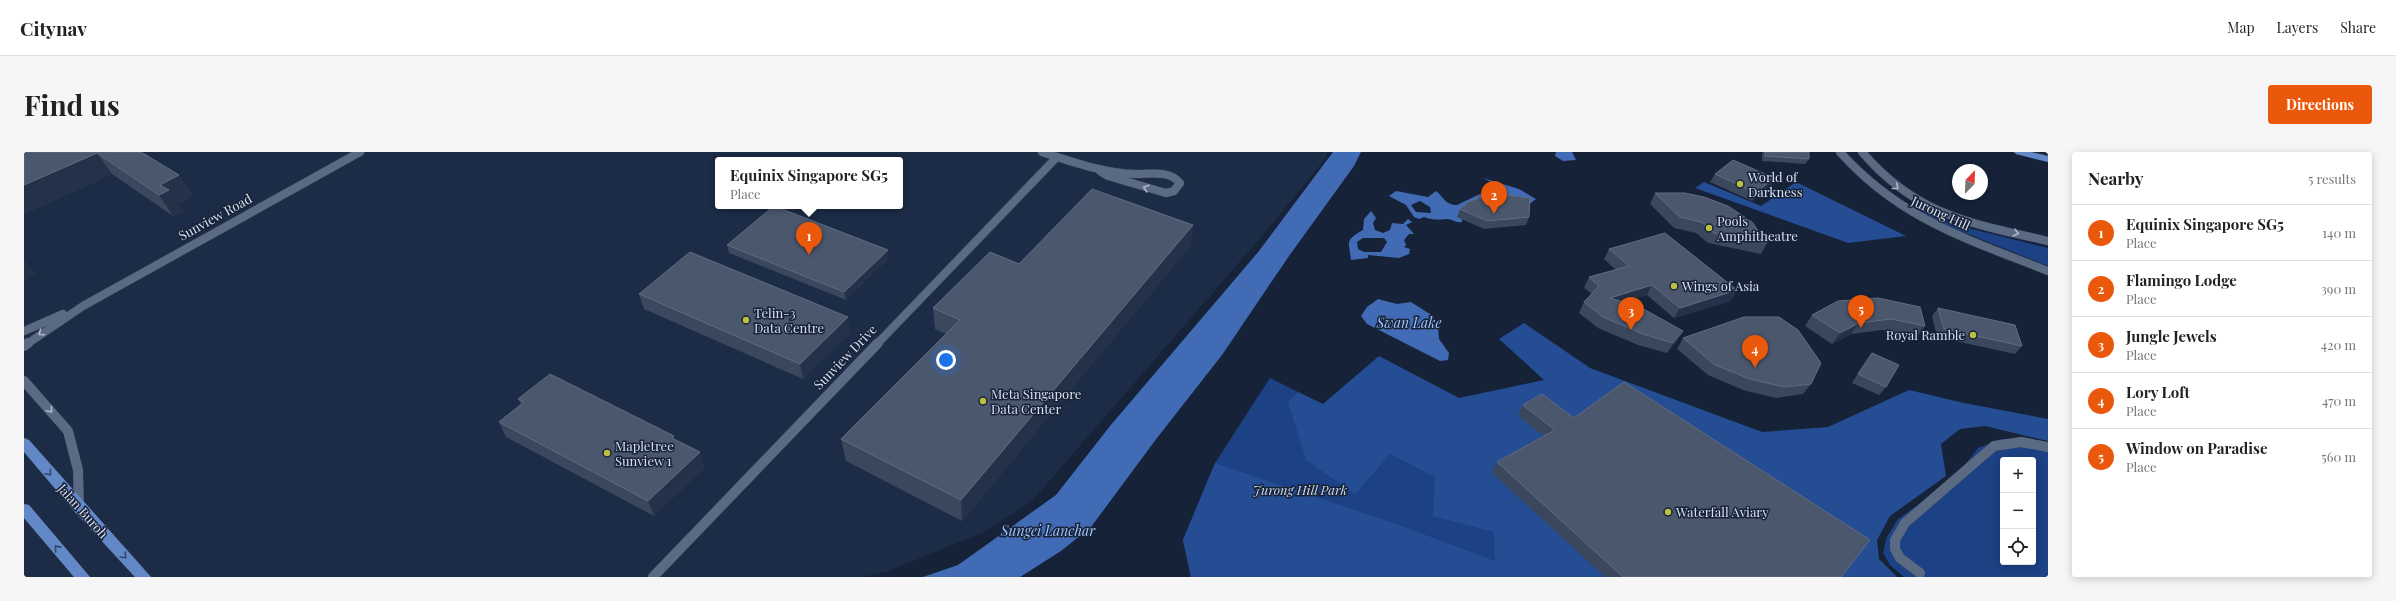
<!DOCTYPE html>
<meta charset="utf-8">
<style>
:root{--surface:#fff;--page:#f6f6f6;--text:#222;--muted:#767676;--line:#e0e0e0;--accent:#ea580c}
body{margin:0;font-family:"Playfair Display",serif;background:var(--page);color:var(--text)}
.controls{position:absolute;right:12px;bottom:12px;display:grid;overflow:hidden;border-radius:4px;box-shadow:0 2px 10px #0003}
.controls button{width:36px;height:36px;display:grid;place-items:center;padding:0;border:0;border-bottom:1px solid var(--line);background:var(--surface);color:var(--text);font:20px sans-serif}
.compass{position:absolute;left:1928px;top:12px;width:36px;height:36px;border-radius:50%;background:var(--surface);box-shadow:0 2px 10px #0003;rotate:23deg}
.you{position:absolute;left:922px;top:208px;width:14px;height:14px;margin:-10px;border:3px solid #fff;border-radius:50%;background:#1a73e8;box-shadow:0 0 0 6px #1a73e833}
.badge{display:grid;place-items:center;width:26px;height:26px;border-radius:50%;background:var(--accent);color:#fff;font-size:13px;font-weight:700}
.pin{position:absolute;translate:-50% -33px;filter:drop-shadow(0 1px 2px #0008)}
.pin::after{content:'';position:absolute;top:21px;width:14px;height:12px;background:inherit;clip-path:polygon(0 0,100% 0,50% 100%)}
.popup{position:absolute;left:691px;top:5px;width:188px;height:52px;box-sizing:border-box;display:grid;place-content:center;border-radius:4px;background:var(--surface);filter:drop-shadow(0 1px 3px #0005);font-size:13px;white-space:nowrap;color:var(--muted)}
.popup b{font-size:15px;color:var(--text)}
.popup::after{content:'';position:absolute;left:50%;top:100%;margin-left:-8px;border:8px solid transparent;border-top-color:var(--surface)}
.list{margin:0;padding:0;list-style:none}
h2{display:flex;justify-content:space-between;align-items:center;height:52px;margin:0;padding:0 16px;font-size:17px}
h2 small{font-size:13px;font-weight:400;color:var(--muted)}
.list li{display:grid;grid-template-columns:26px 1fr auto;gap:12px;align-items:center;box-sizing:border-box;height:56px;padding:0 16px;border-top:1px solid var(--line)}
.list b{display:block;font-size:15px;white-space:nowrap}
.list p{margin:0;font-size:13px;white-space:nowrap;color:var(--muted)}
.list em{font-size:13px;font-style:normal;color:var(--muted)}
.icon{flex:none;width:22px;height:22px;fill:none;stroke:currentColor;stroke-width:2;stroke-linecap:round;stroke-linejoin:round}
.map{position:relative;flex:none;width:2024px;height:425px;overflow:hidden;border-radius:4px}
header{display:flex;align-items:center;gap:24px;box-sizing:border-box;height:56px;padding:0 20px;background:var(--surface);border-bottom:1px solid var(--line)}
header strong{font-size:19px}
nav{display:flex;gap:22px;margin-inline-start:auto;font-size:14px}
.intro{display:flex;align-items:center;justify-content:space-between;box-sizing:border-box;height:96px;padding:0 24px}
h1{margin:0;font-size:28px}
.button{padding:10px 18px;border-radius:4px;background:var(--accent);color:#fff;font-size:14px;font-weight:700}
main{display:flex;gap:24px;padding:0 24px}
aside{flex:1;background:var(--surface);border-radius:4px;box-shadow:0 2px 10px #0003}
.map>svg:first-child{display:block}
.built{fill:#1c2c46;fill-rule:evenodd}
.green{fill:#1c4184;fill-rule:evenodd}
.forest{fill:#254d94}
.water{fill:#416bb5;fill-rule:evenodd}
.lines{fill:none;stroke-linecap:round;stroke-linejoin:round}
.street-far1-casing{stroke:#363e50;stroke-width:9}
.street-casing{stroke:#363e50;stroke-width:10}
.primary-casing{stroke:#363e50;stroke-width:1}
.street-far1{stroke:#5b6a83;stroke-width:8}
.street{stroke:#5b6a83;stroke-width:10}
.primary{fill:#6388c8;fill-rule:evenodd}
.wall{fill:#3a475d}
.shaded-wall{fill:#243148}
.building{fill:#4b576d;stroke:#616c81}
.oneway{stroke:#acb7c9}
.oneway2{stroke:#31466a}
.poi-dot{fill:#bcbf44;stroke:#162238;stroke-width:1.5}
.labels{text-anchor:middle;stroke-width:3;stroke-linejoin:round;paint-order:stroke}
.poi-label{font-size:13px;fill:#d8e0ef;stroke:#162238;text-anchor:start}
.street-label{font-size:13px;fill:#d8e0ef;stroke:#162238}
.park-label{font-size:13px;font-style:italic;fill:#cdd9ee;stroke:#162238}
.water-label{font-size:14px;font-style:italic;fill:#a0c3ff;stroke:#162238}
</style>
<header>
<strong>Citynav</strong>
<nav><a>Map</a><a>Layers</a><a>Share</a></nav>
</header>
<div class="intro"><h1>Find us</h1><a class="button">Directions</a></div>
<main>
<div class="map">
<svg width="2024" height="425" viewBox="0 0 2024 425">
<rect width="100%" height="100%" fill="#162238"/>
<path class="built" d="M0 0H1303L1302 6 1239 83 1008 349 962 379 862 420 837 425H0ZM694 8H876V54H694Z"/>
<path class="green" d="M1886 54 1940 75 2024 96V114L1924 74Z
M1246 226 1464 334 1569 425H1167L1159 388 1191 311Z
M1978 287 2012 288 2024 292V425H1880L1866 413 1859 401 1863 385 1874 367 1931 326 1954 296ZM1979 308H2009V410H1979Z"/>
<path class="forest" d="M1680 30 1737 54 1772 30 1882 84 1824 91 1671 36Z
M1500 171 1566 216 1738 280 1804 275 1885 238 1940 251 2024 267V289L1961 274 1936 277 1917 292 1922 324 1866 364 1853 388 1855 407 1873 425H1167L1159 388 1191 311 1375 373 1471 409 1470 380 1409 364 1411 325 1366 302 1331 342 1282 308 1264 250 1274 240 1299 252 1355 204 1435 246 1520 228 1475 187Z"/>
<path class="water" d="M1309 0H1337L1330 14 1265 104 1198 203 1133 286 1067 375 1037 399 996 425H899L934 413 1032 343 1086 274 1235 99Z
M1532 0H1548L1552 8 1539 9 1531 4Z
M1459 26 1495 37 1512 47 1503 54 1438 67V70C1432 71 1428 67 1423 67 1414 68 1408 68 1400 65L1395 67 1390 65 1382 53 1365 44 1372 39 1404 45 1412 39C1419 44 1421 53 1433 53L1460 40 1475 38V34ZM1396 49 1406 55 1407 61 1392 60 1387 53Z
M1347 59 1352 66 1349 71 1351 78 1359 81 1366 78 1368 71 1379 72 1384 67 1388 70 1382 73 1390 82H1385L1380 88 1382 93 1380 95 1386 97 1385 102 1375 106 1344 103V106L1327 108C1325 89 1320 89 1339 78L1340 67ZM1339 86H1360L1363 90 1357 100H1340L1334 97 1333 90Z
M1354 147 1373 152 1387 150 1409 164 1414 174 1415 187 1425 201 1424 208 1416 209 1343 172 1337 164 1343 155Z"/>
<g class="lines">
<g class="street-far1-casing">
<path id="street-far1" d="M1018 0C1048 10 1080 21 1112 22 1127 22 1145 18 1156 31L1150 39 1142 41 1084 24 1076 19
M1816 0C1876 67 1943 87 2024 119
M1838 0C1893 64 1946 71 2024 89
M0 179 39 162
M3 192 59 154 336 0
M853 192 1033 5"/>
</g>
<g class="street-casing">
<path id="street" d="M0 194 4 191
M0 229 44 279 54 318 55 355
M1896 421 1876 406 1871 397V388L1881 371 1970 294 1997 290 2024 295
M629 425 854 191"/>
</g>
<g class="primary-casing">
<path id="primary" d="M1990 0H2007L2024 4V10L1992 2Z
M0 286 5 288 127 425H111L50 359 0 300Z
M0 352 5 353 66 425H50L0 366Z"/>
</g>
<use href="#street-far1" class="street-far1"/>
<use href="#street" class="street"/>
<use href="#primary" class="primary"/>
</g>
<path class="wall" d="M0 0H117L155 23 169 44 154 52 159 59 149 64 88 22 0 62Z
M1739 0H1785V7L1781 12 1738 9V3Z
M1691 22 1750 26 1746 34 1728 49 1686 30Z
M1631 41 1743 91 1737 102 1684 91 1672 81 1650 76 1626 52Z
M1436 57 1505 65 1502 73 1460 77 1433 65Z
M1169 73 1166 94 938 369 822 309 817 287 922 182 911 177 909 156 995 112Z
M703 93 865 106 822 148 705 101Z
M1585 97 1707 149 1650 166 1623 143 1600 150 1653 189 1643 201 1614 193 1574 176 1555 161 1560 150 1568 142 1560 136 1565 125 1592 118 1580 107Z
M615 142 827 180 779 227 620 157Z
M1814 149 1901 174 1893 185 1858 178 1827 182 1808 192 1781 174 1788 163Z
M1914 156 1998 194 1991 202 1913 185 1908 164Z
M1659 186 1787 232 1779 242 1752 246 1719 238 1684 223 1653 197Z
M1848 201 1862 235 1855 243 1828 231 1842 209Z
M494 247 652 288 681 315 630 364 482 285 475 270 497 252Z
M1499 253 1550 266 1817 425H1581L1468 321 1473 310 1520 284 1494 264Z"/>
<path class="shaded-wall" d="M73 1 88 22 0 62V33Z
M155 23 169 44 154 52 159 59 149 64 135 43 136 33Z
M1750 26 1746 34 1728 49 1732 41Z
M1169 73 1166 94 938 369 937 348Z
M864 98 865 106 822 148 820 140Z
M0 108 12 122 0 128Z
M1628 133 1623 143 1580 156 1586 146Z
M1713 138 1707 149 1650 166 1656 156Z
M824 165 827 180 779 227 776 212Z
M1835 171 1827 182 1808 192 1816 181Z
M1659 179 1653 189 1643 201 1649 191Z
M676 300 681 315 630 364 624 349Z"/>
<path class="building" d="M0 0H117L155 23 136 33 145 38 135 43 73 1 0 33Z
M1741 0H1785V7L1741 4Z
M1709 8 1750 26 1732 41 1691 22Z
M1068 37 1169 73 937 348 817 287 936 168 909 156 966 100 995 112Z
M1631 41H1661L1680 45 1704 54 1728 70 1743 91 1690 81 1677 70 1656 65Z
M1482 43 1506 46 1505 65 1463 69 1436 57 1444 50 1455 46Z
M750 54 864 98 820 140 703 93Z
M1641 81 1713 138 1656 156 1628 133 1586 146 1616 155 1659 179 1649 191 1619 182 1579 165 1560 150 1575 134 1565 125 1605 114 1585 97Z
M666 100 824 165 776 212 615 142Z
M1854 146 1896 155 1901 174 1867 167 1835 171 1816 181 1788 163 1814 149Z
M1914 156 1991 173 1998 194 1920 177Z
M1720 165H1755L1774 178 1797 211 1787 232 1760 235 1726 227 1691 213 1659 186Z
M1848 201 1875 213 1862 235 1834 222Z
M526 222 650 284 648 286 676 300 624 349 475 270 500 250 494 247Z
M1600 230 1846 388 1817 425H1599L1473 310 1531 278 1499 253 1518 242 1550 266Z"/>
<defs><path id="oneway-chevron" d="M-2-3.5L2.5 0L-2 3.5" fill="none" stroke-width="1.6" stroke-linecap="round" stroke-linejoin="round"/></defs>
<g class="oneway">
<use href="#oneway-chevron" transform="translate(1872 35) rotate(39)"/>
<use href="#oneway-chevron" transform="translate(1122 36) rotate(-163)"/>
<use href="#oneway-chevron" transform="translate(1992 81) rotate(14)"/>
<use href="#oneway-chevron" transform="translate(17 181) rotate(146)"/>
<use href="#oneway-chevron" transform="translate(26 258) rotate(49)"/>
</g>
<g class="oneway2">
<use href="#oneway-chevron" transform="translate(25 321) rotate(49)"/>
<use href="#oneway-chevron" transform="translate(33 396) rotate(-132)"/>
<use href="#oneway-chevron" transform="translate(100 404) rotate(47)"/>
</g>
<g class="poi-dot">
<circle cx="1716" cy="32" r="4"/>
<circle cx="1685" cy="76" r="4"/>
<circle cx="1650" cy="134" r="4"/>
<circle cx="722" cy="168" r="4"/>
<circle cx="1949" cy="183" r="4"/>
<circle cx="959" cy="249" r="4"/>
<circle cx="583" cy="301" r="4"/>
<circle cx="1644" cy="360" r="4"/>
</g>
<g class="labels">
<g class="poi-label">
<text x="1724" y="30">World of<tspan x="1724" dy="15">Darkness</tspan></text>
<text x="1693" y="74">Pools<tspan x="1693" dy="15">Amphitheatre</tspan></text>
<text x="1658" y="139">Wings of Asia</text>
<text x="730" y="166">Telin-3<tspan x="730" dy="15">Data Centre</tspan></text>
<text x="1941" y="188" text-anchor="end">Royal Ramble</text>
<text x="967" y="247">Meta Singapore<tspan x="967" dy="15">Data Center</tspan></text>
<text x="591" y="299">Mapletree<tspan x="591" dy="15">Sunview 1</tspan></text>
<text x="1652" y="365">Waterfall Aviary</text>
</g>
<g class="street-label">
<text transform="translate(1917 61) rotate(25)" y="5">Jurong Hill</text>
<text transform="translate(191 65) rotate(-29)" y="5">Sunview Road</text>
<text transform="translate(821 205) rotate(-46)" y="5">Sunview Drive</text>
<text transform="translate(59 359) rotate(48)" y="5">Jalan Buroh</text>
</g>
<g class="park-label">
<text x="1276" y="343">Jurong Hill Park</text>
</g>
<g class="water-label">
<text x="1385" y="176">Swan Lake</text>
<text x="1024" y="384">Sungei Lanchar</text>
</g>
</g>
</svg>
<div class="controls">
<button>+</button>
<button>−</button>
<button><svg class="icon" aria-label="locate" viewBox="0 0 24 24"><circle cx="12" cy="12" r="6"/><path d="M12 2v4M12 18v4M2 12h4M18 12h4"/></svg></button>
</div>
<svg class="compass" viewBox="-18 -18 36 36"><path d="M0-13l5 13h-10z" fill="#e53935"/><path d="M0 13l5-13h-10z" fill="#767676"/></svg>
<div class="you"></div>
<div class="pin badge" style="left:785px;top:103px">1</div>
<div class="popup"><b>Equinix Singapore SG5</b>Place</div>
<div class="pin badge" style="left:1470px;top:62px">2</div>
<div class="pin badge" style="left:1607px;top:178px">3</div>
<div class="pin badge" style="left:1731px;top:216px">4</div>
<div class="pin badge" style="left:1837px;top:176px">5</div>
</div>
<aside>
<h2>Nearby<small>5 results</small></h2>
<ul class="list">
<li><span class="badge">1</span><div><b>Equinix Singapore SG5</b><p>Place</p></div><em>140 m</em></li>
<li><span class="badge">2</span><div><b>Flamingo Lodge</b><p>Place</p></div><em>390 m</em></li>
<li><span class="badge">3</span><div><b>Jungle Jewels</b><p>Place</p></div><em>420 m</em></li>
<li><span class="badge">4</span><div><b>Lory Loft</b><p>Place</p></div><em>470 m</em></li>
<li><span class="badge">5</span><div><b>Window on Paradise</b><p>Place</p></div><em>560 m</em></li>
</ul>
</aside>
</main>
